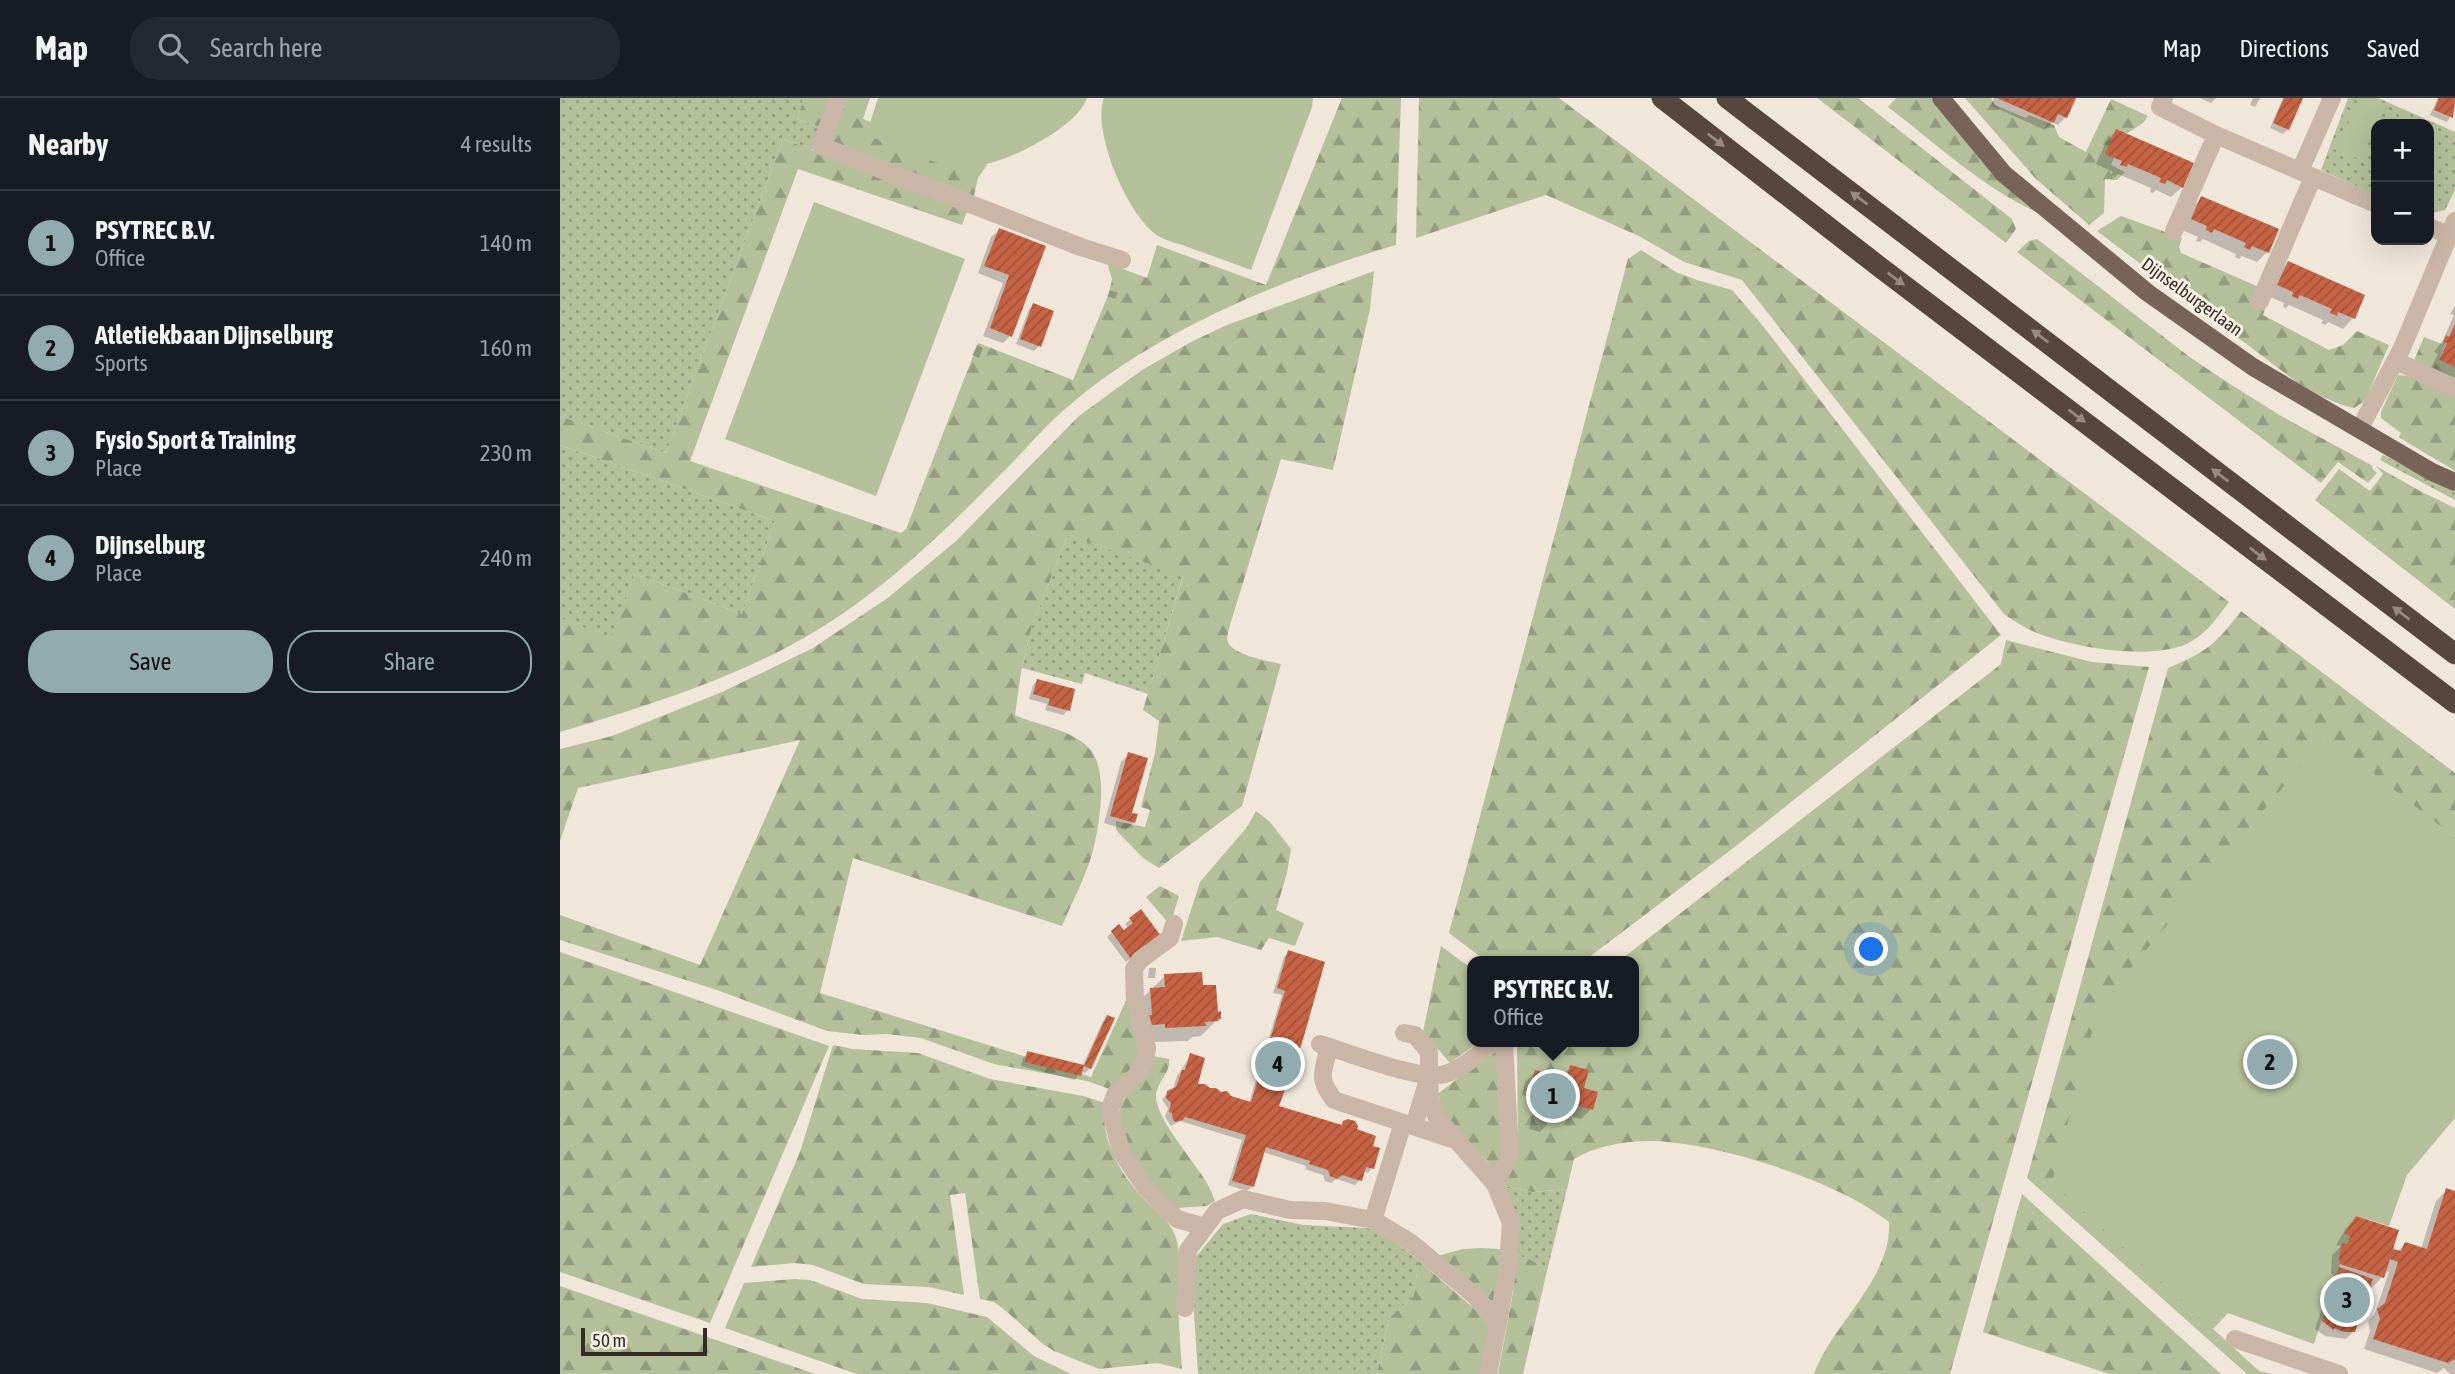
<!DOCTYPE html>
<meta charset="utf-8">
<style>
:root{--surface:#171b24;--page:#242831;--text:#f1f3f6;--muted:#9ea1a6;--line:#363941;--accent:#92abae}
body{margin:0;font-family:"Asap Condensed",sans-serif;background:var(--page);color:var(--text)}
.controls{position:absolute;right:21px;top:21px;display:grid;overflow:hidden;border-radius:14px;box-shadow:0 7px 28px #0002}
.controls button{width:63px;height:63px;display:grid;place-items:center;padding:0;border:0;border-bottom:2px solid var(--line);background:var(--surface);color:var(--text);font:35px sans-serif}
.scale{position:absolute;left:21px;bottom:18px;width:126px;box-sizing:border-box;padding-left:7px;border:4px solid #362c27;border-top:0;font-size:19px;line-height:24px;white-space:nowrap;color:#362c27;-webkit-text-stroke:5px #f9f1e6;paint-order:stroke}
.you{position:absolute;left:1312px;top:852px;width:24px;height:24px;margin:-18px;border:5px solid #fff;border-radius:50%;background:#1a73e8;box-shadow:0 0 0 10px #1a73e833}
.badge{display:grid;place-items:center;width:46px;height:46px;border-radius:50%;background:var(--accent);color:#111;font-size:23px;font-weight:700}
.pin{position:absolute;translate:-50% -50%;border:4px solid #fff;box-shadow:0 2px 7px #0006}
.popup{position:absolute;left:907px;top:858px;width:172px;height:91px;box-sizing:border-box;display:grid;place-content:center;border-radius:14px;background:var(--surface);filter:drop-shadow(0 2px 5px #0005);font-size:23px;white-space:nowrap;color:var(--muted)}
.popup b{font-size:26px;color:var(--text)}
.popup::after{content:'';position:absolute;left:50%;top:100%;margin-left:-14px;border:14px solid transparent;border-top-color:var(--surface)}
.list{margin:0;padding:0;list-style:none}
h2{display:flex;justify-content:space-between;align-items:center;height:91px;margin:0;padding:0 28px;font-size:30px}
h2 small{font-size:23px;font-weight:400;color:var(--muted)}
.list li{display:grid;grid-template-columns:46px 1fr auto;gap:21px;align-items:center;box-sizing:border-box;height:105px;padding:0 28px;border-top:2px solid var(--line)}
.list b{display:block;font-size:26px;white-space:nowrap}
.list p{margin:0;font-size:23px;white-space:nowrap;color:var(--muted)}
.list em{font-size:23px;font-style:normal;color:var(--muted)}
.actions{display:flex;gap:14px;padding:21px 28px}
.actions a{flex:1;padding:16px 0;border:2px solid var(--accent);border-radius:28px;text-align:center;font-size:24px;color:var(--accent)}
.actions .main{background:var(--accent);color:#111}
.icon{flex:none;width:38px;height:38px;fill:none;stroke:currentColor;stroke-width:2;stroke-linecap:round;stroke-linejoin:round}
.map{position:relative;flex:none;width:1895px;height:1276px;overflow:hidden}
header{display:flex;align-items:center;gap:42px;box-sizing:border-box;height:98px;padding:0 35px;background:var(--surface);border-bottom:2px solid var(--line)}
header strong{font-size:33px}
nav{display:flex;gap:38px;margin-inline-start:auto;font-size:24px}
.search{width:490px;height:63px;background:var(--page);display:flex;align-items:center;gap:18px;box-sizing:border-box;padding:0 24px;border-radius:28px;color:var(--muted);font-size:26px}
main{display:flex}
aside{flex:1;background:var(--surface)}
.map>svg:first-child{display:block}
.grass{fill:url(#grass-dots)}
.forest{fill:url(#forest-firs)}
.pitch{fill:#b4c09a}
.shadow{fill:#0003}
.building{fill:url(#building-hatch)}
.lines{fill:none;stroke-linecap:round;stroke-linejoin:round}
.minor{stroke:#c9b6a6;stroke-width:18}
.major{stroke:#786358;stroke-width:18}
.highway{stroke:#57463e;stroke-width:21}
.oneway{fill:#988a81}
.labels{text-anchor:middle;stroke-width:6;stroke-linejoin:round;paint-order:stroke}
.street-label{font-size:18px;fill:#362c27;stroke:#f9f1e6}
</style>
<header>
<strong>Map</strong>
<div class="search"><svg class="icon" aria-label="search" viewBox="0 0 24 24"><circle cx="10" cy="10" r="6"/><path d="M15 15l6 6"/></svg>Search here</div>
<nav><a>Map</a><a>Directions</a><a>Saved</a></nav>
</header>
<main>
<aside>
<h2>Nearby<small>4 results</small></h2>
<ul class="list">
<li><span class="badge">1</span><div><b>PSYTREC B.V.</b><p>Office</p></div><em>140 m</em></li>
<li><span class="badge">2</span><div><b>Atletiekbaan Dijnselburg</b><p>Sports</p></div><em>160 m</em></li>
<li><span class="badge">3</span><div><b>Fysio Sport &amp; Training</b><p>Place</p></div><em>230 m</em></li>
<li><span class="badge">4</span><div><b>Dijnselburg</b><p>Place</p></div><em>240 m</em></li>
</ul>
<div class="actions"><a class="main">Save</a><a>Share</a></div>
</aside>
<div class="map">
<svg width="1895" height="1276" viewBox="0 0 1895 1276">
<defs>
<pattern id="grass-dots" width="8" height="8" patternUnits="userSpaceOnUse" patternTransform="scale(1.75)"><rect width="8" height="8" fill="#b4c09a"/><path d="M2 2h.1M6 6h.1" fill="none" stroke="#939c7e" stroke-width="1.8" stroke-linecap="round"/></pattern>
<pattern id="forest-firs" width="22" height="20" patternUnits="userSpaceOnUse" patternTransform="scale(1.75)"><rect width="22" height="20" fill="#b4c09a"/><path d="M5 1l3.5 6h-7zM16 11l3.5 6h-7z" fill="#939c7e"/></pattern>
<pattern id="building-hatch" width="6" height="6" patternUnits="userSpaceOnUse" patternTransform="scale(1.75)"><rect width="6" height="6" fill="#c66344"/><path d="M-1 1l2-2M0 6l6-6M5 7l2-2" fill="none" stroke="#a25239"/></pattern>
</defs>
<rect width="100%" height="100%" fill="#f1e6da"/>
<path class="grass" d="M0 0H244L237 21 260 29 252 52 223 41 106 355 0 318Z
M1788 0H1818L1895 34V92L1885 112 1869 116V26H1816V97L1761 72Z
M0 347 215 423 182 516 75 476 51 541 0 520Z
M1823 357 1895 394V402L1820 362Z
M508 437 623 477 588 596 525 575 522 586 462 570 472 528Z
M944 1088 973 1094 1007 1091 987 1173 970 1161 956 1157Z
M691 1116 743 1127 806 1130 820 1133 859 1163 853 1199 829 1220 817 1276H638L634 1215 635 1160 663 1126Z"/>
<path class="forest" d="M244 0H271L260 29 237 21Z
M287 0H310L303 21 427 67 418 80 414 98 271 43Z
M782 0H841L836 147C729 178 595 233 511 306 485 327 464 354 440 377 386 432 329 487 264 528 184 578 90 607 0 634V520L51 540 75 476 182 516 215 423 0 347V318L106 355 223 41 408 111 402 127 238 71 130 363 341 435 346 431 418 245 513 282 549 195 552 181 547 165 587 180 597 147 706 187Z
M859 0H999L1669 504C1658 518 1648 534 1632 543 1597 564 1514 550 1477 535 1465 530 1455 524 1444 516L1182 182 1124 164 1079 138 986 97 856 140Z
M1257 0H1298L1452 121 1456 131 1446 145Z
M1336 0H1371L1393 25 1486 118C1428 95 1378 47 1328 9Z
M1405 0H1431L1435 7 1466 20 1469 17 1494 27 1499 39 1526 54 1551 1 1588 18 1583 25 1563 38 1551 67 1565 74 1557 82 1545 81 1544 115 1529 127 1475 80Z
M1561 118 1622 140 1619 149 1621 155 1699 189 1708 202 1703 217 1769 252 1783 247 1797 233 1829 247 1805 303 1794 310C1774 306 1755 295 1738 285L1537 133Z
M1477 141 1631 260 1670 286 1721 318 1813 368 1812 370 1817 375 1808 385 1778 364 1761 385 1457 154 1469 143Z
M1081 152 1116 174 1137 182 1172 192 1203 228 1441 537 1176 748 1024 863H926L889 835 1068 161Z
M814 173 810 211 773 372 721 361 670 527C669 532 666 539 668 544 673 557 708 563 721 566L682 708 599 770 583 760 556 732V723L585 729 590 712 581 709 595 655 599 623 583 612 623 478 508 437 472 528 461 574 455 617C477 627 510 631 528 649 549 670 540 721 534 748 528 775 513 802 502 828L293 760 260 895 531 979 569 896C564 921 590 948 572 971 566 979 558 985 552 992L527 983 434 966 361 940 327 936 303 937 267 933 157 892 0 842V817L140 867 240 642 18 690 0 743V651L52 638 162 594 253 550 329 499 396 443 519 318 582 272 631 244 667 227Z
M1864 239 1882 246 1883 244 1886 245 1879 262 1895 269V286L1852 267Z
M1849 274 1895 294V373L1845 343 1839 339 1841 335 1821 320V314L1838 277 1847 278Z
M1816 368 1860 393 1895 410V511L1755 402 1779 371 1810 393 1823 376Z
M1681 513 1895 675V740L1765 639 1492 1083 1699 1273 1712 1276H1687L1467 1080 1608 570C1648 553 1655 547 1681 513Z
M1446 542 1532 564 1589 569 1390 1276H1254C1272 1226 1332 1181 1329 1124 1278 1083 1163 1047 1097 1043 1070 1042 1037 1047 1014 1061L1007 1091 973 1094 944 1088 958 1052 957 944H1074V863H1059L1441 566Z
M696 713 710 724 731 751 727 775 716 812 744 825 735 848 709 840 701 852 657 839 621 843 640 784 687 729Z
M600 788 619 798 610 827 586 799Z
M881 848 912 871V944H919L890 965 863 934Z
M0 854 269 948 150 1225 0 1174Z
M273 947 293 951 358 955 430 981 523 998 545 1005C540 1039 558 1072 580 1097 593 1111 608 1120 615 1137 622 1155 618 1172 618 1190 618 1217 620 1244 622 1271L597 1265 539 1271 494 1253 483 1246 446 1213 434 1204 420 1201 405 1095 390 1097 404 1197 369 1189 304 1186 253 1167 235 1165 191 1169 240 1054Z
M937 950 943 1051 940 1060 932 1072 928 1064 880 1014 879 995Z
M594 958 609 961C611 974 598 983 596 996 594 1020 637 1066 648 1087 651 1092 653 1098 655 1103L647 1108 617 1110C609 1103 600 1096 593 1088 577 1072 548 1022 564 1001 575 986 591 979 594 958Z
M1462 1096 1661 1276H1549L1423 1234Z
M922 1150 941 1151 934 1207 877 1158 903 1151Z
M956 1157 970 1161 987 1173 963 1276H938L953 1194Z
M859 1163 931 1225 922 1276H817L829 1220 853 1199Z
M235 1181 250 1182 302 1201 367 1205 427 1219 474 1258 511 1276H297L165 1230 184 1185Z
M0 1188 255 1276H0Z"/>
<path class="pitch" d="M318 0H527C516 33 426 77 393 69 366 63 333 47 306 37Z
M544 0H753L752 9 691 172C671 165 651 157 630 150 621 146 609 144 600 139 569 122 531 33 544 0Z
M1799 0H1805L1824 8 1801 62 1777 51Z
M254 104 405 161 316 398 165 341Z
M1766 638 1895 740V1020L1847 1077 1829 1128 1796 1118 1785 1136 1790 1138 1787 1146 1782 1145 1780 1166 1754 1246 1668 1215 1653 1231 1492 1084 1539 908Z"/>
<path class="shadow" d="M1434 0H1514L1506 19 1498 27 1493 24 1485 32 1431 8Z
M1640 0H1656L1651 5Z
M1693 0H1700L1695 9 1690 7Z
M1723 0H1741L1728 31 1723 36 1710 30Z
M1878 0H1895V12L1887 24 1870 17Z
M1556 33 1622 89 1611 99 1596 92 1593 95 1590 94 1591 90 1558 76 1555 79 1551 77 1553 74 1536 66 1546 44Z
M1642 100 1707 154 1697 164 1682 158 1679 161 1675 159 1676 156 1643 141 1640 144 1636 143 1638 139 1622 132 1631 110Z
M439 132 484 149 450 238 443 245 423 238 443 185 418 175 431 139Z
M1728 165 1793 220 1783 231 1768 224 1765 227 1761 225 1763 222 1729 207 1726 210 1723 209 1724 205 1708 198 1718 176Z
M550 192 558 195 555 201 547 198Z
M474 207 479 248 474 253 456 246 469 211Z
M1895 208V279L1892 282 1870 272 1878 256 1874 254 1883 242 1894 217 1890 216Z
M417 247 423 250 419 260 412 257Z
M477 583 508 612 503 617 485 612 487 606 469 601 473 587Z
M569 656 570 716 574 724 566 732 544 725 561 664Z
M581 813 594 842 566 864 547 839 552 834H563L568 830 565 826Z
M729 854 717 1009 780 1028 784 1024 810 1049 812 1070 808 1075 803 1073 800 1082 795 1087 776 1081 771 1085 765 1083 763 1077 745 1071 746 1068 703 1054 692 1089 687 1093 668 1087 682 1042 620 1023 611 1028 605 1019 608 1010 602 1002 610 991H613L617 978 631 957 635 987 689 1005 722 897 713 895 724 859Z
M589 870H596L595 880H588Z
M605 878 641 889 657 922 641 938 632 939 628 943 590 944 575 907Z
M547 919 530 970 525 975 521 973 515 982 461 968 463 960 468 955 522 969 543 923Z
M1011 969 1031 1011 1021 1021 993 1014 990 1023 980 1034 969 1031 974 1010 979 1002 962 997 965 984 976 974 1000 980Z
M1887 1092 1895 1095V1276H1890L1884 1270 1877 1275 1804 1251 1810 1233 1808 1223 1815 1215 1829 1174 1824 1173 1822 1179 1812 1190 1808 1188 1794 1233 1786 1241 1765 1238 1755 1231 1774 1177 1771 1176 1772 1157 1781 1148 1776 1147 1786 1130 1796 1120 1831 1152 1837 1154 1845 1146 1861 1151 1876 1103Z"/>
<path class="building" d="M1437 0H1516L1507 20 1498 16 1494 25Z
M1724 0H1743L1729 32 1713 25Z
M1879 0H1895L1893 20 1874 12Z
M1556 31 1634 65 1623 90 1607 82 1605 86 1599 84 1601 80 1568 66 1567 69 1560 67 1562 63 1545 56Z
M1641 98 1719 131 1709 155 1692 148 1690 152 1684 149 1686 145 1654 131 1652 135 1646 132 1647 128 1631 121Z
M439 130 486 148 452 239 430 230 449 177 424 168Z
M1728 163 1805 197 1795 221 1778 214 1777 218 1770 215 1772 211 1740 197 1738 201 1732 198 1733 194 1717 187Z
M473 205 494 213 481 249 460 241Z
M1895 226V269L1879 262 1887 245 1883 244 1886 237 1889 239Z
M477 581 515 591 510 613 488 607 490 601 473 596Z
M568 654 588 660 572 715 578 716 575 725 550 718Z
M581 811 601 838 571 861 551 833 559 826 564 832 573 825 569 820Z
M728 852 765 864 742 945 719 1008 782 1027 783 1023 788 1021 795 1023 798 1028 797 1031 816 1038 813 1048 820 1050 814 1071 806 1069 802 1083 782 1077 777 1081 770 1078 768 1072 749 1066 750 1063 706 1049 694 1089 672 1083 686 1037 625 1019 623 1022 616 1024 613 1022 612 1015 609 1014 611 1005 606 1000 607 993 616 989 622 972H625L630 955 645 960 638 986H645L650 990H656L661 994 667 993 671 998 691 1004 725 893 717 890Z
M642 874 643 887H656L658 914 661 913V921H658L659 923 645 924 646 928 605 930V926L592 927 589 917H592L590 890 605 889 604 876Z
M547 917 555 920 531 971 524 968Z
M467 953 524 967 521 978 465 964Z
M1010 967 1029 972 1024 990 1038 994 1033 1012 998 1002 991 1024 978 1020 984 998 987 999 989 992 971 987 975 972 1007 981Z
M1886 1090 1895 1093V1261L1888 1265 1813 1241 1820 1221 1817 1211 1825 1205 1838 1164 1830 1161 1824 1180 1780 1166 1779 1159 1782 1145 1787 1146 1790 1138 1784 1136 1796 1118 1839 1132 1833 1151 1841 1153 1845 1144 1867 1151Z
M1779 1169 1813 1181 1795 1234H1784L1774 1230V1232L1762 1223Z"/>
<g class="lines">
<path class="minor" d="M278 0 261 48 521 149 562 162
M1604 0 1600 9 1656 37 1816 106
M1740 73 1772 0
M1869 129 1889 137
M1614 133 1656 37
M1700 203 1753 79
M1836 263 1895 290
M1800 330 1842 250 1895 123
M614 826 610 840 580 862 574 871 575 902 587 950 585 963 577 977 556 995 550 1011 561 1053 585 1089 617 1121 645 1129
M844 935 855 937 869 954V978L854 1028
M760 946C787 954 861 984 885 976 903 971 919 955 934 944
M769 949C763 974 757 980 774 1002L895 1042
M869 978 870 1000 877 1020 935 1086 951 1125 948 1168 938 1225
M935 1086 950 1057 944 944
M813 1122 843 1025
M625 1210 628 1152 657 1113 683 1101 730 1112 765 1113 813 1122 850 1144 914 1197 938 1225 928 1276
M1675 1241 1779 1276"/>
<path class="major" d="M1381 0 1444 76 1588 195 1693 269 1872 374 1895 384"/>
<path class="highway" d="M1102 0 1321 170 1895 605
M1167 0 1895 556"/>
</g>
<defs><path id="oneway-solid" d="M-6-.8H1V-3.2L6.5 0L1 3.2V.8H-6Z" transform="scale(1.75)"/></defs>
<g class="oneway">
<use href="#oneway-solid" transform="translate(1156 42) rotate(38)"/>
<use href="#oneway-solid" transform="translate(1299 100) rotate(-143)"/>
<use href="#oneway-solid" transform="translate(1336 181) rotate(37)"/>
<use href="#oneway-solid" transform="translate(1480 238) rotate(-143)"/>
<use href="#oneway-solid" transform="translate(1517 318) rotate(37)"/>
<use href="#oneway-solid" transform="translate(1660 377) rotate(-143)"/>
<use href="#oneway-solid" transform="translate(1698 456) rotate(37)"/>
<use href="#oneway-solid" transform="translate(1841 515) rotate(-143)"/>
</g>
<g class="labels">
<g class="street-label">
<text transform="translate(1632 199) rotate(36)" y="6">Dijnselburgerlaan</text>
</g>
</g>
</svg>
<div class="controls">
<button>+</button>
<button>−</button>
</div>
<div class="scale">50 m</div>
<div class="you"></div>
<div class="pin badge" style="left:993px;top:998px">1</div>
<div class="popup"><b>PSYTREC B.V.</b>Office</div>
<div class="pin badge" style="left:1710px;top:964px">2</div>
<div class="pin badge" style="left:1787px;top:1202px">3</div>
<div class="pin badge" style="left:718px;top:966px">4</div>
</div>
</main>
